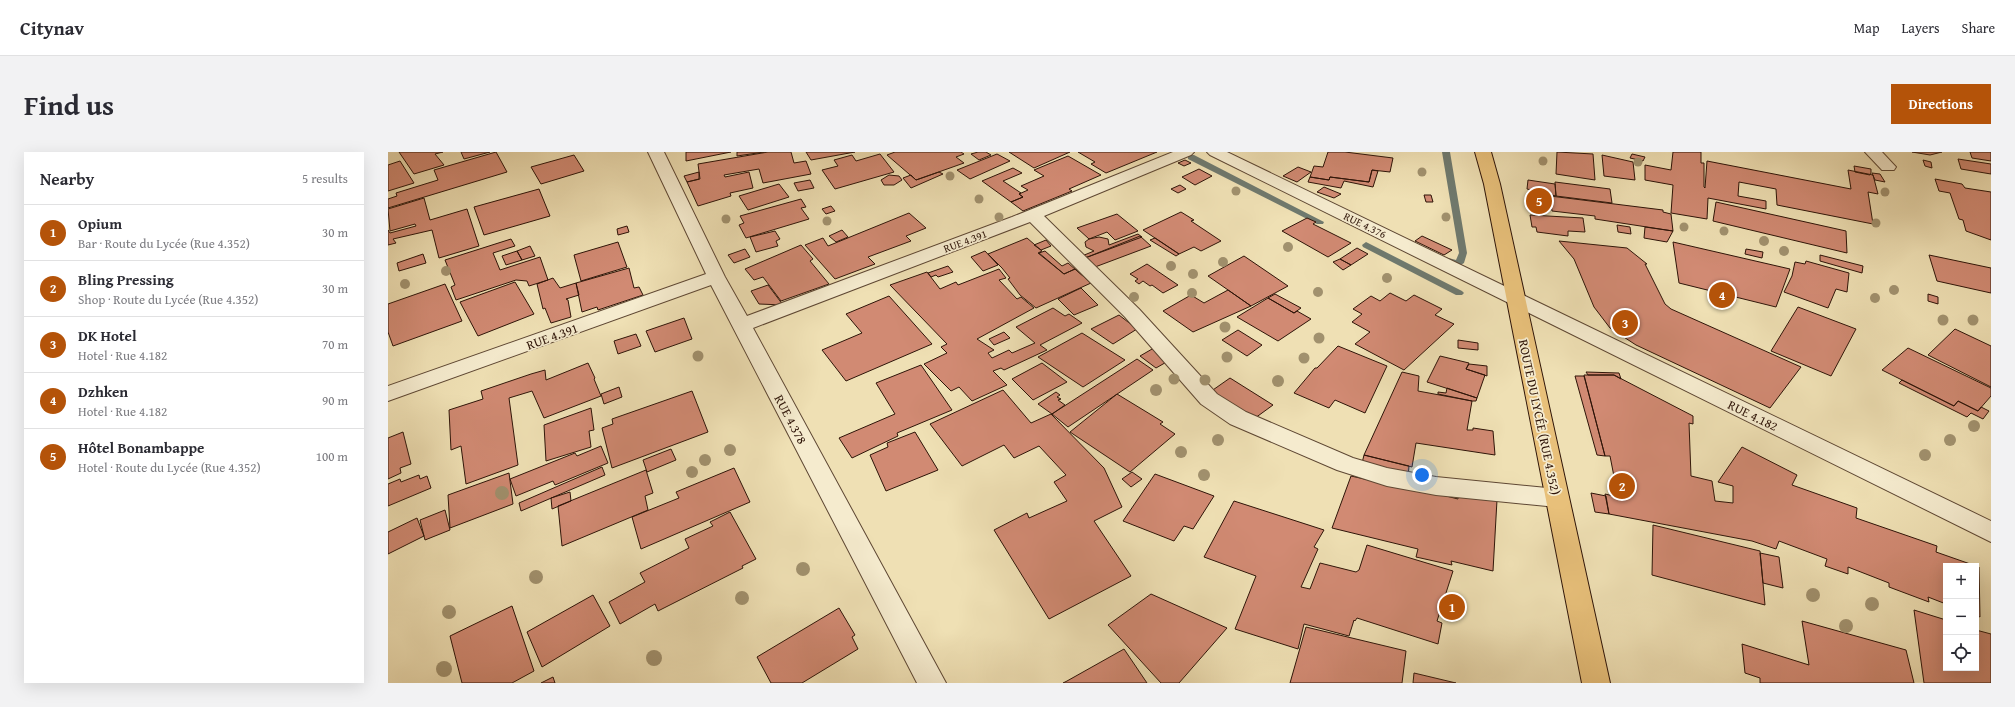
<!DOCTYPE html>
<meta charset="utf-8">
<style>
:root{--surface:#fff;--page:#f2f2f3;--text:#2b2b33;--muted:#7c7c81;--line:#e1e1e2;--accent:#b45309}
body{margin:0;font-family:"Gentium Book Plus",serif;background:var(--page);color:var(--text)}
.controls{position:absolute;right:12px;bottom:12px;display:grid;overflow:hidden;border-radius:0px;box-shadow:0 4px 16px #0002}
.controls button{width:36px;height:36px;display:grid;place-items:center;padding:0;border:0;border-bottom:1px solid var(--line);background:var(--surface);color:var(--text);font:20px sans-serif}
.you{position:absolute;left:1034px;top:323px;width:14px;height:14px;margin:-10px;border:3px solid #fff;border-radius:50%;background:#1a73e8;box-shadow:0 0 0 6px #1a73e833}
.badge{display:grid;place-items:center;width:26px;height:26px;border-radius:50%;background:var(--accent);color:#fff;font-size:13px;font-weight:700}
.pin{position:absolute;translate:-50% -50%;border:2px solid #fff;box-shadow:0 1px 4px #0006}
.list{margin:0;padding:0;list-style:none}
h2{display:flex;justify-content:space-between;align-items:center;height:52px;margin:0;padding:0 16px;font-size:17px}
h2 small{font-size:13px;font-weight:400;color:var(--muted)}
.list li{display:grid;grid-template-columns:26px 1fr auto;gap:12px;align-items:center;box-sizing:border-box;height:56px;padding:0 16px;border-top:1px solid var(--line)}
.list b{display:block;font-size:15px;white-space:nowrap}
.list p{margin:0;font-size:13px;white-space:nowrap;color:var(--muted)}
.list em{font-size:13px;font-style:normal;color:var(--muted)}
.icon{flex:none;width:22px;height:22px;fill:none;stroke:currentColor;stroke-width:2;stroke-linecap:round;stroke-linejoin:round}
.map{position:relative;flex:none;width:1603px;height:531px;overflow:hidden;border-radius:0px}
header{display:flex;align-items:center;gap:24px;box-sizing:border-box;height:56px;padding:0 20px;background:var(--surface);border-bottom:1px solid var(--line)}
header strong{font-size:19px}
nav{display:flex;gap:22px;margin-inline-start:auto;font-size:14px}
.intro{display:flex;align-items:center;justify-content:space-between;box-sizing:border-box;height:96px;padding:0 24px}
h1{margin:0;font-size:28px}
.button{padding:10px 18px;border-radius:0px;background:var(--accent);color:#fff;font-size:14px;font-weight:700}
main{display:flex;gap:24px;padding:0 24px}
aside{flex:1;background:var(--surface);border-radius:0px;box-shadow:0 4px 16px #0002}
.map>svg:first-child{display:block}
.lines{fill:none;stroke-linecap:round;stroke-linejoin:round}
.stream{fill:#6f796e;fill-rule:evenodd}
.building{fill:#d18a73;stroke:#2e1408}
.minor-casing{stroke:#5e4733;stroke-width:2}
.major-casing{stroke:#2e1408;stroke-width:2}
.minor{fill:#f5ebce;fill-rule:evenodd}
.major{fill:#e8c07a;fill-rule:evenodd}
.tree{fill:#a1916e}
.labels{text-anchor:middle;stroke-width:3.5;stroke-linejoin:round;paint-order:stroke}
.far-street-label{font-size:11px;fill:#2e1408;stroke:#f5ebce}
.street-label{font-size:13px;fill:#2e1408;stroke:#f5ebce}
</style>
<header>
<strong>Citynav</strong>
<nav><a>Map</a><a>Layers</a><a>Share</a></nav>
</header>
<div class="intro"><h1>Find us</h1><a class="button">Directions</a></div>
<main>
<aside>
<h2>Nearby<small>5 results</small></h2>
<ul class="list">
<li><span class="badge">1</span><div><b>Opium</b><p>Bar · Route du Lycée (Rue 4.352)</p></div><em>30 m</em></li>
<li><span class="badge">2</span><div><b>Bling Pressing</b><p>Shop · Route du Lycée (Rue 4.352)</p></div><em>30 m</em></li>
<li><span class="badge">3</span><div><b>DK Hotel</b><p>Hotel · Rue 4.182</p></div><em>70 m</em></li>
<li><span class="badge">4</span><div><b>Dzhken</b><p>Hotel · Rue 4.182</p></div><em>90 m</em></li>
<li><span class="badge">5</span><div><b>Hôtel Bonambappe</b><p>Hotel · Route du Lycée (Rue 4.352)</p></div><em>100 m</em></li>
</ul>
</aside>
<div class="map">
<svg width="1603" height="531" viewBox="0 0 1603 531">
<rect width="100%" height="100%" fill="#efe0b4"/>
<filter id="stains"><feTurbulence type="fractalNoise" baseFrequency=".005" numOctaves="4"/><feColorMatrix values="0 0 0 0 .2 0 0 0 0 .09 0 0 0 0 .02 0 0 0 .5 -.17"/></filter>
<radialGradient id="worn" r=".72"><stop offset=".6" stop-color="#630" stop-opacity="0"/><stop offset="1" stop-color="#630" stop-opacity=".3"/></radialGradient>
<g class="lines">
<path class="stream" d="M1054 0H1062L1079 101 1076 111 1071 114 1050 109 1048 107 1053 104 1068 108 1071 101Z
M800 3H806L936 70 935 72H929L800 7Z
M978 90 1074 139 1076 141 1074 143H1068L975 95 974 93Z"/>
</g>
<path class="building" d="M11 0H55L47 2 56 13 26 22Z
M73 0H102L76 7Z
M108 0 119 20 0 56V47L9 44 8 41 50 28 46 18Z
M298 0H343L298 9Z
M349 0H376L349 4Z
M380 0H403L406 11 418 9 423 22 375 31 371 17 336 23 337 25 361 20 365 36 342 41 343 44 310 54 299 30 312 27 310 12Z
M418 0H467L423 8Z
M507 0H573L576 2 568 5 576 11 528 28 499 3Z
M590 0H598L603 3 591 8 583 2Z
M621 0H682L646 16Z
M690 0H769L718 21 703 12 707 10Z
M940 0H957L1005 6 1002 20 984 18 981 30 942 25 941 28 922 25 926 14 935 15Z
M1169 0 1205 2 1207 28 1168 22Z
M1285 0H1313V11H1316V35L1317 36 1319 9 1463 37 1460 18 1485 23 1490 42 1480 40 1485 72 1389 53 1388 37 1351 30 1350 44 1378 49V57L1320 46 1319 67 1283 61 1285 33 1257 28V13L1283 18Z
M1524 0H1554L1542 3Z
M1582 0H1603V9L1584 6Z
M492 2 506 20 447 37 434 18 450 14 446 8 464 3 468 9Z
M609 2 622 9 582 27 569 18Z
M1244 2 1257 5 1255 9 1242 6Z
M186 3 196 19 153 32 143 15Z
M1214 3 1245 10 1247 28 1216 24Z
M680 4 713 23 681 37 684 39 635 59 623 50 635 45 631 42 640 38 633 34 656 24 646 18Z
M1570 7 1603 12V22L1573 17Z
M797 8 803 11 796 14 790 11Z
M1535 8 1543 10 1544 16 1537 14Z
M12 9 26 31 0 39V13Z
M1466 14 1483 17V21L1482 23 1467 20Z
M910 15 923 20 909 30 895 24Z
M625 16 634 21 615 29 633 41 631 42 635 45 623 50 594 29Z
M811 17 824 24 807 33 794 25Z
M984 18 990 19 985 35 956 29 953 36 920 30 922 25 941 28 942 25 981 30Z
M311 20V27L299 30 296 24Z
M551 20 555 22 523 36 515 26 523 23 528 28Z
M1484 21 1492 22 1497 30 1487 28Z
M501 23 511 24 514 28 506 33H496L493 28Z
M1547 27 1574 32 1577 36 1603 40V88L1578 79 1575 68 1571 67 1562 41 1551 39Z
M422 28 426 36 410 39 406 31Z
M1140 28 1167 32 1168 44 1139 37Z
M1167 30 1222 37 1224 51 1168 44Z
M391 32 401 45 360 58 351 44Z
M792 33 798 37 790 41 783 37Z
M936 35 953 42 946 46 929 40Z
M151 37 162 64 96 83 86 55Z
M1036 43H1043L1045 50H1038Z
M1162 44 1275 58V60L1283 62 1285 79 1207 67V64L1164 59Z
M36 46 42 68 79 57 91 94 51 106 44 78 5 87 8 91 0 93V78L2 81 28 74 27 72 2 79 0 57Z
M413 47 418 55 413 56 421 67 358 86 351 73 356 71 352 64Z
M1328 50 1458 79 1459 101 1325 69Z
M443 54 447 59 438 62 434 57Z
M793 60 806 68 803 69 833 89 813 99 806 95 791 102 755 78Z
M521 61 538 76 518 84 523 89 480 105 487 112 447 127 417 93 435 86 440 94Z
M729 62 750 79 727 88 719 80 701 87 689 76Z
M1142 63 1195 66 1197 80 1180 79V84L1149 80 1148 75H1144Z
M919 66 928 70 925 72 963 91 940 105 894 79Z
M1229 73 1242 75 1243 82 1230 80Z
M239 74 241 80 230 83 229 77Z
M1257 75 1285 79 1279 90 1256 86Z
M454 78 460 85 448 90 441 84Z
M387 79 392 87 388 89 390 94 368 100 362 85Z
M750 82 754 85 697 106 694 104 706 99 698 95 697 90 701 87 711 85 720 87 721 93Z
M752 84 763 94 707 115 697 106Z
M1034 84 1064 98 1056 103 1027 89Z
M639 86 654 99 650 101 676 122 687 117 703 131 648 156 632 143 620 127 622 126 614 116 600 102Z
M767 86 791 102 788 104 762 88Z
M123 87 127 94 105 101 112 118 152 105 160 128 141 134 139 129 128 128 68 148 63 135 67 133 57 108Z
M658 88 663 94 653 98 646 93Z
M1171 89 1239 96 1259 112H1257L1277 152 1283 157 1413 215 1382 256 1248 193 1222 176 1206 155 1186 107Z
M230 90 239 115 193 129 186 103Z
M1285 90 1402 117 1388 155 1291 131Z
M413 93 425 107 422 109 441 132 393 149 375 125 366 128 357 117Z
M142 94 147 104 134 108 129 99Z
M969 96 980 102 963 113 952 107Z
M357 97 362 105 346 111 340 103Z
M1358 97 1375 100 1374 106 1357 102Z
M129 99 134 108 118 113 114 104Z
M597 99 610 113 595 119 583 105Z
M657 99 674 114 680 111 688 118 691 116 703 131 687 117 676 122 651 101Z
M35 102 38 111 11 119 9 111Z
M1432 103 1475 114 1474 121 1432 109Z
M1541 103 1603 116V141L1549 129Z
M856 104 900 134 863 154 820 124Z
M952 107 963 113 955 118 945 110Z
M1418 109 1461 121 1459 140 1448 137 1440 156 1396 140 1404 124 1407 110 1417 112Z
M759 112 790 133 775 141 764 133 762 134 755 129 751 132 747 129 750 127 742 122Z
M560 114 565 120 550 125 548 123 543 125 540 121Z
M241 116 246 136 251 135 255 143 210 158 209 155 194 160 188 131Z
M611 117 618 126 611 128 629 147 633 145 646 156 589 187 606 198 600 201 604 206 621 198 624 201 647 191 628 175 665 156 677 164 681 162 694 171 652 193 659 198 616 218 613 216 605 219 619 233 584 249 571 235 563 239 536 212 559 201 553 195 559 192 502 133 539 120 552 137 568 130 570 133Z
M165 126 172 136 188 131 191 143 178 147 180 148 183 165 163 171 157 156 155 157 149 132Z
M127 130 146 162 90 184 72 150Z
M57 132 74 169 5 194 0 180V152Z
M380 133 395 153 371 152 363 139Z
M693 136 710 153 686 163 670 147Z
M840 138 863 154 805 180 775 159 803 143 816 151Z
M1002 141 1018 149 1026 143 1054 157 1047 163 1066 172 1016 218 967 192 982 180 964 170 974 162 965 157 983 144 992 149Z
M887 142 913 156 906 161 880 146Z
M1540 142 1550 145V152L1540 149Z
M501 144 544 192 458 229 434 198 474 181 458 162Z
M880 146 906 161 909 159 923 167 890 189 849 165Z
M1410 155 1468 177 1443 224 1383 199Z
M731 163 749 177 725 192 703 177Z
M296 166 304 187 267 200 258 179Z
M1567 177 1603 194V235L1540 203Z
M850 178 874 193 859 204 834 188Z
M616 180 622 186 606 193 601 187Z
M694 181 737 208 695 235 650 205Z
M248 182 253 194 230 202 226 189Z
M1070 188 1090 191V198L1070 196Z
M771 193 782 208 768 216 752 204Z
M950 194 999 214 977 261 947 248 941 256 906 241 927 216H929Z
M1520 196 1603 236V244L1590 259 1570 249 1566 254 1494 218Z
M1052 204 1081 211 1078 217 1097 223 1089 246 1039 230Z
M749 207 765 218 680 275 664 262Z
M200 211 207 226 206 227 213 244 156 266 144 239 121 246 130 313 78 332 73 294 63 298 61 258 95 247 93 239 143 222 157 218 158 228Z
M654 211 679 230 645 248 624 227Z
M1081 212 1099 214V224L1078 217Z
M533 213 564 258 509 281 510 284 464 306 451 286 507 262 488 231Z
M1014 220 1031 224 1030 239 1084 249 1079 278H1085V276L1105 279 1107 303 1028 291 1024 315 976 303Z
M1198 220 1231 221 1233 227 1226 223H1200Z
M1196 223H1226L1305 264V272L1301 271 1303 324 1324 329 1327 349 1345 351V334L1330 330 1354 295 1409 323 1404 333 1469 356 1468 366 1549 394 1548 400 1588 414H1558V452L1540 445 1541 450 1501 435V431L1460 415V422L1437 414 1439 407 1391 389 1388 397 1364 389 1221 362 1217 342 1230 345 1222 304H1217Z
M1187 224H1196L1217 304 1209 303Z
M842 226 885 253 863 269 822 240Z
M1514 228 1566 254 1570 249 1590 259 1593 255 1601 259 1595 267 1583 261 1579 265 1511 231Z
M231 235 234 245 216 252 213 242Z
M1059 236 1089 246 1088 249H1084L1050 242V240L1058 241Z
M615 238 643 271 663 262 716 316 734 355 706 369 743 424 661 467 606 378 639 361 641 366 679 349 666 330 678 323 651 294 626 306 616 293 574 314 542 272Z
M304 239 320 280 224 316 214 276 225 272 224 267Z
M668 240 672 243 669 245 673 247 670 248 677 253 664 262 650 252Z
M729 242 775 270 772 272 787 282 742 320 682 280Z
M203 256 206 278 201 279 203 295 158 309 156 273Z
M15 280 23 312 12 316 13 321 0 327V286Z
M527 280 550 318 498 339 482 303 500 295 499 291Z
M213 294 220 311 167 333 165 329 128 344 122 327 187 301 189 304Z
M283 297 288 308 259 320 255 308Z
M976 303 1021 314 1020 327 973 315Z
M214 315 217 323 133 359 131 351Z
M346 316 362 350 253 397 244 365 291 346 288 340Z
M258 318 265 341 257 344 260 358 174 394 170 354Z
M744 320 754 327 743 335 734 327Z
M121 321 125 352 62 376 60 343Z
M767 322 826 344 805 377 796 374 786 389 735 369Z
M31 323 32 327 39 324 43 336 0 354V332L12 327 13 330Z
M963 324 990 330 991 327 1070 347V341L1109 348 1105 419 1063 409 1064 413 1028 405 1030 397 944 376Z
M182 340 183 349 164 357 163 346Z
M1203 341 1218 344 1221 362 1207 360Z
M846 349 936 378 926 395 930 397 913 435 922 437 932 411 968 420 971 418 979 393 1065 419 1049 469 1054 471 1050 492 969 466 967 469 966 468 961 484 916 472 910 497 847 477 868 424 816 405Z
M57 358 62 378 37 388 32 368Z
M342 360 368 407 354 414 355 416 270 459 267 452 232 472 221 450 257 430 252 421 301 396 297 387 325 374 322 370Z
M29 366 36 384 0 402V380Z
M1265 373 1372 399 1377 453 1264 423Z
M1372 401 1391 405 1395 436 1375 431Z
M1588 414 1591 415 1592 465 1588 463Z
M763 442 839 476 791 531H773L720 473Z
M205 443 222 474 154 515 139 480Z
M124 454 146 519 124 531H74L62 484Z
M451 456 467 483 464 485 470 497 414 531H383L369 505Z
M1526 458 1558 468V516H1588V478L1603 482V531H1536Z
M1414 469 1518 498 1526 531H1372V526L1357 521 1354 492 1421 513Z
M918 475 1018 499 1014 531H902Z
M736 497 759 531H675L679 529Z
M1026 521 1068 531H1025Z
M165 525 167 531H153Z"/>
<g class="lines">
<g class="minor-casing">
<path id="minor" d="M260 0H276L337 125 359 164 624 65 785 0H806L803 3 656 64 751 157 829 242 858 260 965 306 999 316 1048 325 1169 337 1177 339 1181 346 1177 353 1169 355 1048 343 999 334 949 318 842 272 813 252 737 165 642 70 365 176 558 531H529L323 133 0 249V234L318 122Z
M819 0H839L1603 369V390L822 3Z
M1477 0H1494L1508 15 1506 18H1494Z"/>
</g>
<g class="major-casing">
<path id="major" d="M1087 0H1103L1112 32 1222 531H1194L1096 32Z"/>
</g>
<use href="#minor" class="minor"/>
<use href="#major" class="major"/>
</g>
<g class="tree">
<circle cx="1155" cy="9" r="4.5"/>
<circle cx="1250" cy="10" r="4.5"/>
<circle cx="1034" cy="20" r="4.5"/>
<circle cx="562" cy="24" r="4.5"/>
<circle cx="848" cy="39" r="4.5"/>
<circle cx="1497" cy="40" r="4.5"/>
<circle cx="591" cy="47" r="4.5"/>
<circle cx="611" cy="65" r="4.5"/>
<circle cx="1058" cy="65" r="4.5"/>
<circle cx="338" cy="67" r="4.5"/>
<circle cx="439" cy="69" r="4.5"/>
<circle cx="1488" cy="71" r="4.5"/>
<circle cx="1296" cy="75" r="4.5"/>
<circle cx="1336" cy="79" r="4.5"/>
<circle cx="1376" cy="89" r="5"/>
<circle cx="900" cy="95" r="5"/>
<circle cx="1396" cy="99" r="5"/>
<circle cx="835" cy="110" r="5"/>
<circle cx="783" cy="114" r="5"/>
<circle cx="58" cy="119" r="5"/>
<circle cx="805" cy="122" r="5"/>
<circle cx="999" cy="126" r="5"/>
<circle cx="17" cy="132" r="5"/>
<circle cx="1506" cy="138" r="5"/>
<circle cx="930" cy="140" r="5"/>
<circle cx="804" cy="141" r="5"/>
<circle cx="746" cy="145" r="5"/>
<circle cx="1487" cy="146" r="5"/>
<circle cx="1555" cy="168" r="5.5"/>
<circle cx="1585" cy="168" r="5.5"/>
<circle cx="837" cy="175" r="5.5"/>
<circle cx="931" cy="186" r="5.5"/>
<circle cx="310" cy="204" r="5.5"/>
<circle cx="839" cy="205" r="5.5"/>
<circle cx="916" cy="206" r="5.5"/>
<circle cx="786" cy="227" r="5.5"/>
<circle cx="817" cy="228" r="5.5"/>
<circle cx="890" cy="229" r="6"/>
<circle cx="768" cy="238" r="6"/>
<circle cx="1586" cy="274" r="6"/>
<circle cx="830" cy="288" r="6"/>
<circle cx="1562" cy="288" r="6"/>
<circle cx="342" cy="298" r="6"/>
<circle cx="793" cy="300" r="6"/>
<circle cx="1537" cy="303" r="6"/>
<circle cx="317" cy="308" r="6"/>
<circle cx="304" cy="320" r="6"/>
<circle cx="816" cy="323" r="6"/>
<circle cx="114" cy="341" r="7"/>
<circle cx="415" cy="417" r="7"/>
<circle cx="148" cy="425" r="7"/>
<circle cx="1425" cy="443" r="7"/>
<circle cx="354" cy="446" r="7"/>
<circle cx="1484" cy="452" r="7"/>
<circle cx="61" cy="460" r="7"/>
<circle cx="1458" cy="474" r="7"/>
<circle cx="266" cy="506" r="8"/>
<circle cx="56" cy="517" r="8"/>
</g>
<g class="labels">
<g class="far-street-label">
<text transform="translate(977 73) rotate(26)" y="4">RUE 4.376</text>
<text transform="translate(577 89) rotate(-21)" y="4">RUE 4.391</text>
</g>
<g class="street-label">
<text transform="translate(164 184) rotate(-20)" y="5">RUE 4.391</text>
<text transform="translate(1365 263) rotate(26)" y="5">RUE 4.182</text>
<text transform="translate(1152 265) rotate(78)" y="5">ROUTE DU LYCÉE (RUE 4.352)</text>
<text transform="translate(403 267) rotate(62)" y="5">RUE 4.378</text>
</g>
</g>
<rect width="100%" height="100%" filter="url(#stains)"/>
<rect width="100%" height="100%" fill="url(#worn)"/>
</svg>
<div class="controls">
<button>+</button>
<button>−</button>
<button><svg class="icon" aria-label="locate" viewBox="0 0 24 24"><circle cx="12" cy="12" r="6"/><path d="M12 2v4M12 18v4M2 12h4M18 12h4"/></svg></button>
</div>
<div class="you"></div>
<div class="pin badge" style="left:1064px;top:455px">1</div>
<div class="pin badge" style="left:1234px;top:334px">2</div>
<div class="pin badge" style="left:1237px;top:171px">3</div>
<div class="pin badge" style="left:1334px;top:143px">4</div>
<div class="pin badge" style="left:1151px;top:49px">5</div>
</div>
</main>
